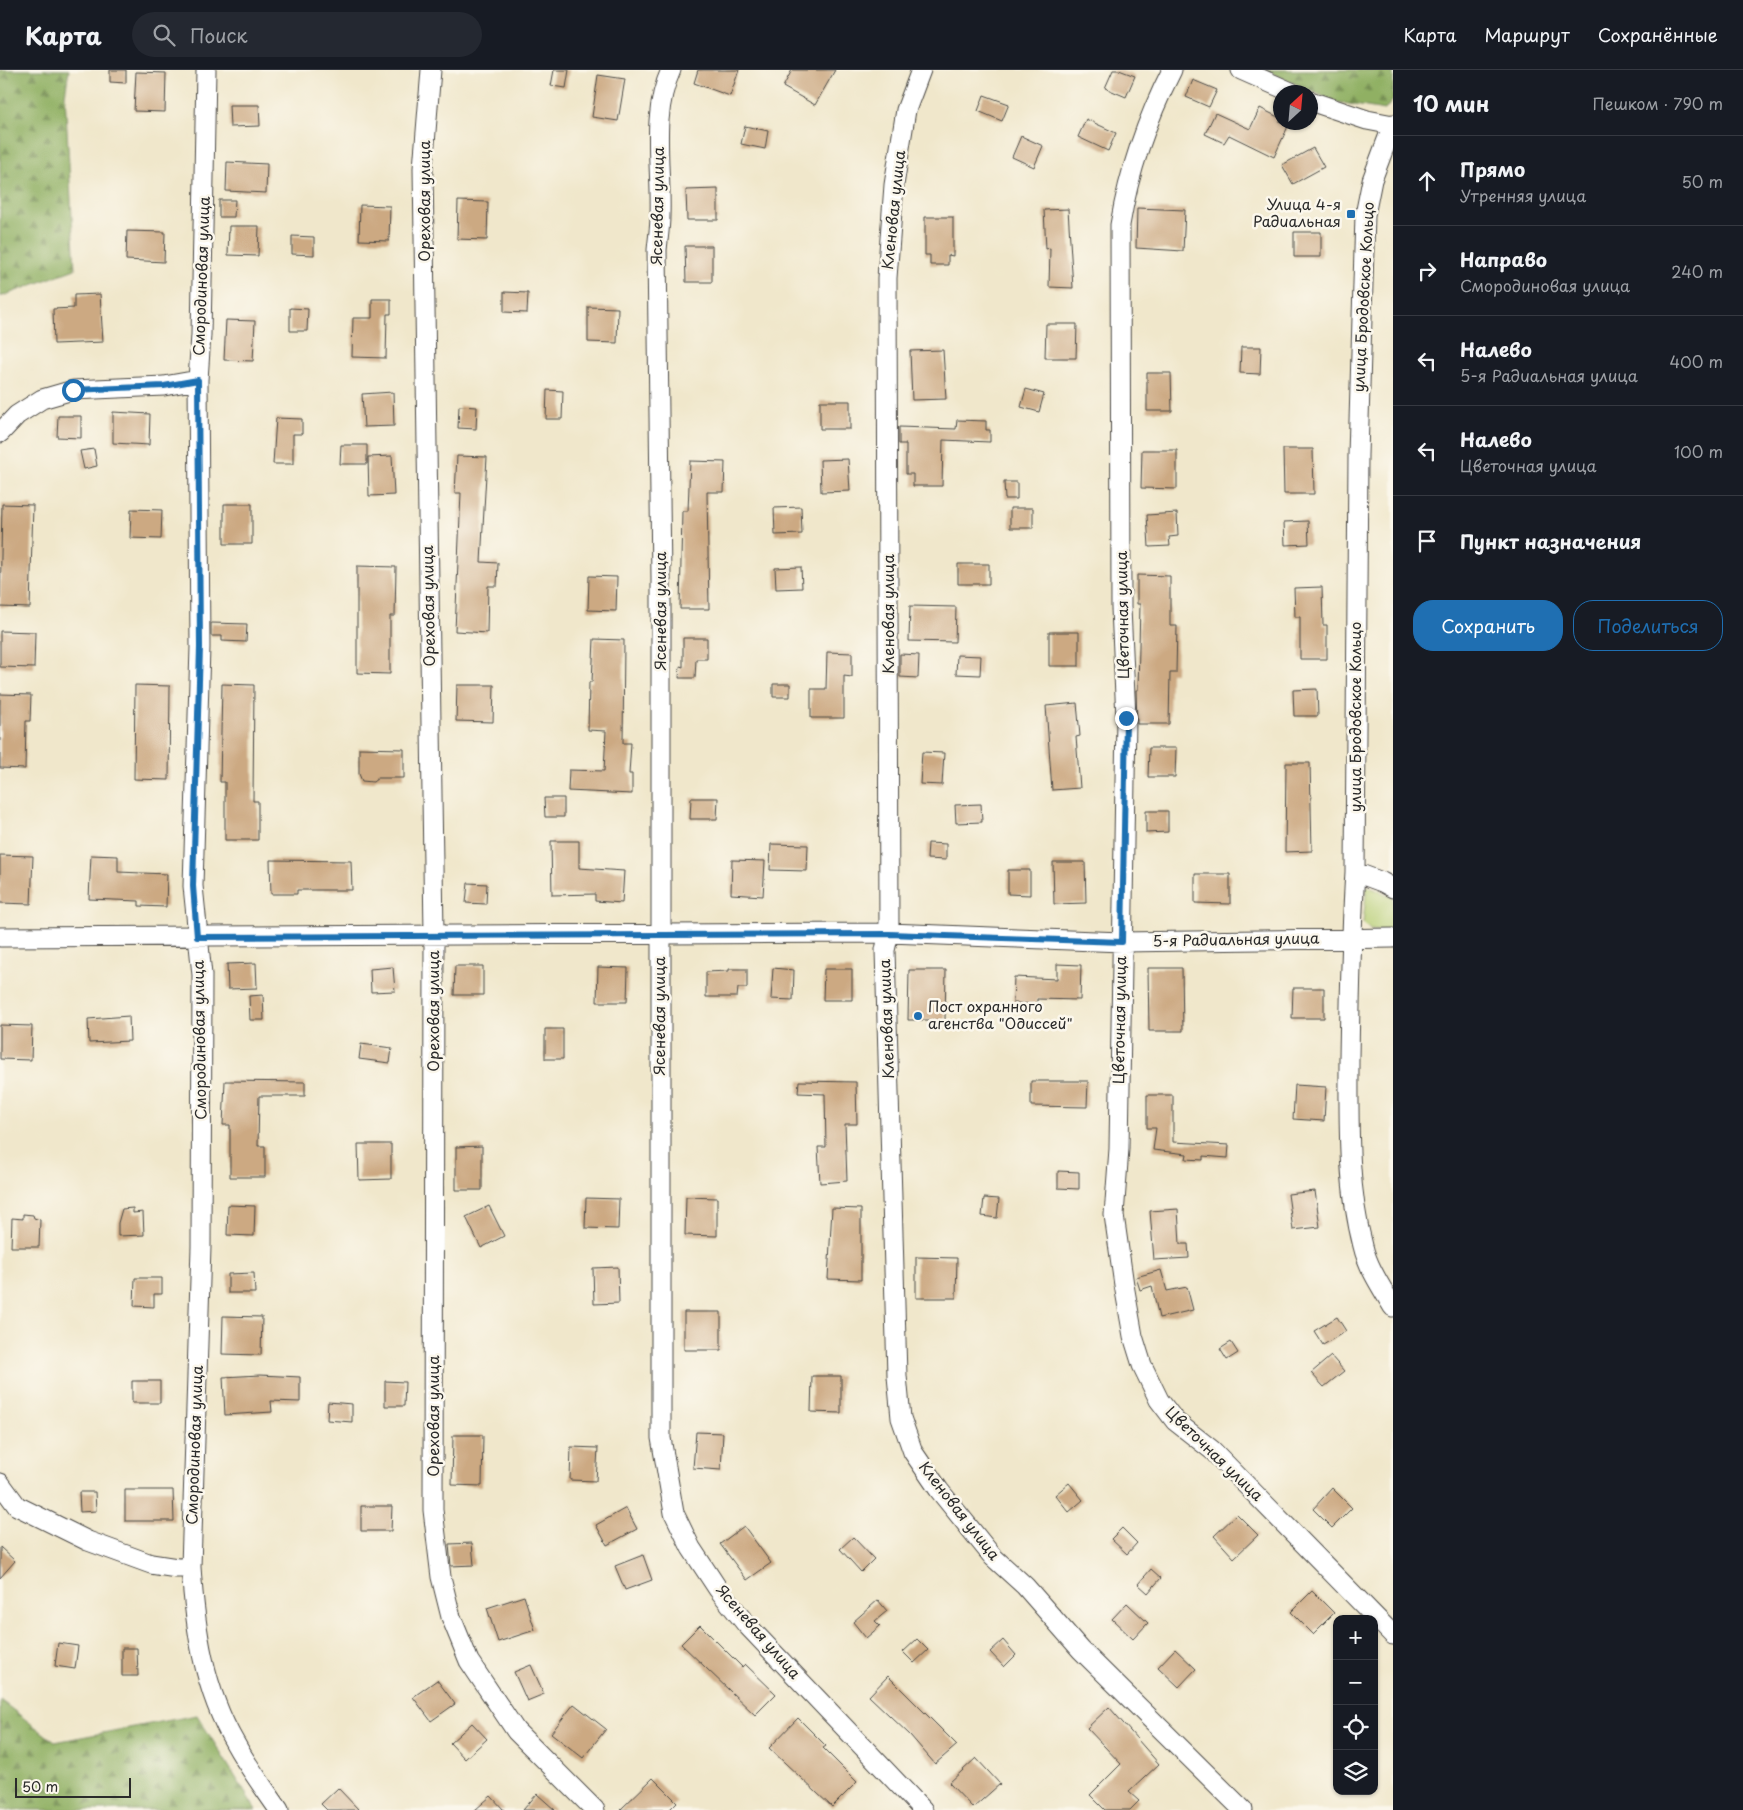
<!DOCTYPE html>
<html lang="ru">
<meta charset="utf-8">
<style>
:root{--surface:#171b24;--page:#242831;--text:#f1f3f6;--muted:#9ea1a6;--line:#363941;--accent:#1f6fb2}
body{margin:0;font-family:"Playpen Sans",sans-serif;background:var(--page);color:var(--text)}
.controls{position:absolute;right:15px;bottom:15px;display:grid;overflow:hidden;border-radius:10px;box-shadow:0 1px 4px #0004}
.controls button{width:45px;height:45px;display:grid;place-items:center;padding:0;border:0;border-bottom:1px solid var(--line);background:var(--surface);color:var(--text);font:25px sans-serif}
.compass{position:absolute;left:1273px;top:15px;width:45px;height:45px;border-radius:50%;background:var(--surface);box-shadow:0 1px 4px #0004;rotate:26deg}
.scale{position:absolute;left:15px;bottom:12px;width:116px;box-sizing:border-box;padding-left:5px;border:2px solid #2b2b2b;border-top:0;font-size:14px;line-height:18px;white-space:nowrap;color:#2b2b2b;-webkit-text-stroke:4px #fbf7ec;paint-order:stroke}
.stop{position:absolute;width:15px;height:15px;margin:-11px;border:4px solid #1f6fb2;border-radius:50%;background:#fff}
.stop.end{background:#1f6fb2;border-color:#fff;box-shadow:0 1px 5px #0008}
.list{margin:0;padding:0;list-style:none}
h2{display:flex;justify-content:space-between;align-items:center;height:65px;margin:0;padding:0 20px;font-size:21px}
h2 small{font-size:16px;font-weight:400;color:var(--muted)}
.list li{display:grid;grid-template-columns:32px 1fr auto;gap:15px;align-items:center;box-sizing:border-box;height:90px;padding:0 20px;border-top:1px solid var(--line)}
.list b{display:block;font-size:19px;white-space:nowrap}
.list p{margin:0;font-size:16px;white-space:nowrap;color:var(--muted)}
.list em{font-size:16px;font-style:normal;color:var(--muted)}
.actions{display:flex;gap:10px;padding:15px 20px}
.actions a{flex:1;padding:11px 0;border:1px solid var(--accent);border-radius:20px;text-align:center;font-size:18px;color:var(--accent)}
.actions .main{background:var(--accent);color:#fff}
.icon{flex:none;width:28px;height:28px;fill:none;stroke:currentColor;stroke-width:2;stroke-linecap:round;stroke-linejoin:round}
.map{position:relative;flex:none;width:1393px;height:1740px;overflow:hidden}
header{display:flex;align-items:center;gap:30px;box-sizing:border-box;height:70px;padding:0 25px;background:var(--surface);border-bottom:1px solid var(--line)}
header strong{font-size:24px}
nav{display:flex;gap:28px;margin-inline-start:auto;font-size:18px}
.search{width:350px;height:45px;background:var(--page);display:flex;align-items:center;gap:12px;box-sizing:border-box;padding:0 18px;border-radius:28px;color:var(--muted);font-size:19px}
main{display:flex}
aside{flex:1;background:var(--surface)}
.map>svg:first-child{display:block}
.grass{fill:#b5cd72;stroke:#707c4e}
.forest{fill:url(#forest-firs);stroke:#5e6e48}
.building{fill:#cca982}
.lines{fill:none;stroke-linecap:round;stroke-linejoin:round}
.minor-casing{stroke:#494743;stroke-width:21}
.minor{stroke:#fff;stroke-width:19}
.route{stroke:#1f6fb2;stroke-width:6}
.poi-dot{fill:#1f6fb2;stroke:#fbf7ec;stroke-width:2}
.labels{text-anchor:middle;stroke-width:5;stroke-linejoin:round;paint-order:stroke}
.street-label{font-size:15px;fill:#2b2b2b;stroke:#fbf7ec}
.poi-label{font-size:15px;fill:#2b2b2b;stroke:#fbf7ec;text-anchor:end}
</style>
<header>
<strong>Карта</strong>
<div class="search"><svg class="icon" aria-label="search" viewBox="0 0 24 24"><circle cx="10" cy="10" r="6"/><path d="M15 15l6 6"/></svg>Поиск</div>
<nav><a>Карта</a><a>Маршрут</a><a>Сохранённые</a></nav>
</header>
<main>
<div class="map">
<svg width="1393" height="1740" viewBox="0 0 1393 1740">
<defs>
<pattern id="forest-firs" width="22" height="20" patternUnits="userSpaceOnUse" patternTransform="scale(1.25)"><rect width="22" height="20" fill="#90b064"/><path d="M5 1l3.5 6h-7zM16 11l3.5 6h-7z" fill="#768f53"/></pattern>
</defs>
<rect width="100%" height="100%" fill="#fbf7ec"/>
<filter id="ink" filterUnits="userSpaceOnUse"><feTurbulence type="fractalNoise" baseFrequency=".02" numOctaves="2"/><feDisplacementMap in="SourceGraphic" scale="10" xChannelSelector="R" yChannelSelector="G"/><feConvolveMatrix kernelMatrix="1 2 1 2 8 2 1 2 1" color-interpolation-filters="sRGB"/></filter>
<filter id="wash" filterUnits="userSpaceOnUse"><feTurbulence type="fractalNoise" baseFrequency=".0096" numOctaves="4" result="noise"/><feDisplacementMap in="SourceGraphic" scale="20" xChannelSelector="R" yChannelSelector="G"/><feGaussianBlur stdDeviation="1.12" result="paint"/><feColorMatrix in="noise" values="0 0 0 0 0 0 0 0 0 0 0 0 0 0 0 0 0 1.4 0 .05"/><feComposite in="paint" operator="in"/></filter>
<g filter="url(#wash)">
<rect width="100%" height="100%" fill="#f0e7cb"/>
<path class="grass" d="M1367 816 1393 827V862L1370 860 1363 853Z"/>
<path class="forest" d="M0 0H69L65 25 75 199 0 227Z
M1265 0H1393V30L1385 40 1336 32Z
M0 1630 55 1672 197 1645 256 1740H0Z"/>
<g id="blocks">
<path class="building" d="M110 0H126V13L110 12Z
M554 0H569L566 18 551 16Z
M698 0H739L730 26 694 13Z
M792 0H835L815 35 783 17Z
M1113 0H1119L1135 6 1126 27 1105 18Z
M136 2 166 3 165 42 134 41Z
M598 5 625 9 618 51 592 47Z
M1193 10 1217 20 1209 37 1186 27Z
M984 25 1009 34 1002 51 978 41Z
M229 35H259L260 56 230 57Z
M1260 38 1280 48V52H1290L1274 87 1229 65 1224 73 1205 64 1215 43 1250 59Z
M1086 49 1116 63 1108 81 1078 67Z
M745 56 768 61 765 79 741 74Z
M1021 66 1043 76 1034 97 1012 87Z
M1313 78 1324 97 1293 114 1282 95Z
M227 92 267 94 266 123 226 121Z
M718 119V150H687L686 120Z
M219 130H235L234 147H219Z
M458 131 488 132 487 170 457 169Z
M360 135 390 136 389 171 359 170Z
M1137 138 1185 140 1183 181 1136 178Z
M1068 139 1073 218 1049 217 1050 178 1046 179 1044 140Z
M925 147H953V186L948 185V195H930V185H925Z
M229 156H259L258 186 228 185Z
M127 161 165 162 164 192 126 190Z
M1294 162H1321V187H1294Z
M292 166 314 167V185L292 184Z
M685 176H712V212H686Z
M504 222 528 223 527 243 504 242Z
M100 224 103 272 54 274 53 239 74 238V225Z
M372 229H391V244H387L386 288 352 287 353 248H372Z
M588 237 618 238 617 273 588 272Z
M290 238 308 239 307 261H290Z
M226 250 255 251 253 291 224 290Z
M1046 254H1077L1076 288H1045Z
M1241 277H1261L1260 304 1240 303Z
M943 280 946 329 912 330 910 281Z
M1147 303H1171L1172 341H1147Z
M1026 319 1044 324 1039 342 1021 337Z
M547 320 563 321 562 349H546Z
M393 322 394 356 364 357 362 324Z
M820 331H850V359H820Z
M459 336 477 337 476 359 458 358Z
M113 342 150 344 149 375 113 373Z
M58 346H81V368L57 367Z
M276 348 302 349V364H293V394H273Z
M957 350 986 351V360H990V372L943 370 942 416H913V404H906V374H899V357L956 359Z
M341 375H367V394H340Z
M94 379 97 396 84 399 80 381Z
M1283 379H1313L1314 424H1284Z
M1142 380H1177V419L1141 418Z
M392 386 394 425 369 426 368 387Z
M457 386 487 387 481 492 498 493 497 516H488L487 563 455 561 461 423H455Z
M848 389 850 421 821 422 820 390Z
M690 391 725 392 724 422H707L709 539H680L682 441H688Z
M1004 412H1017V429H1005Z
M2 434 33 435 30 538 0 537Z
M224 434H252V474H224Z
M801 437 802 464 775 465 774 438Z
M1010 438H1033V458H1010Z
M131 439 162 440 161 469 130 468Z
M1177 443 1178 466 1169 467 1170 476 1149 477 1147 445Z
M1308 451 1309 474 1285 475 1284 452Z
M958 494H989V514H958Z
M357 496 396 497 395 546H390V604L357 603Z
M801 497 802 518 776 519 775 498Z
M1137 505 1170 506V556H1177L1176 603H1170L1169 654H1137L1136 620H1138L1140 534H1137Z
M589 506 617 507 616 541 588 540Z
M1322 517 1323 555H1327V589H1300V547H1295L1294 518Z
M910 536 956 537 955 572 909 571Z
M211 553 247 554 246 572 222 571V566H211Z
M0 561 35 562 34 598 0 597Z
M1049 562H1079V596H1049Z
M683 568H707V589H696L695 608H679L680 596 683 597Z
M594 569 624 570 623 673H631L629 704H632V724L568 721 569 700 604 701 606 661 588 660 589 612H592Z
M827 582 852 583V607L844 606V648H811V619H826Z
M900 584 919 585 918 608 900 607Z
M957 585 981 586 980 605 956 604Z
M222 614 254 615 253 731H258V770H225V712H220Z
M773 614H790V627H773Z
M135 615 170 616 169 710 134 709Z
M457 615H494L493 652 456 651Z
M1317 619 1318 646H1294L1293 620Z
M0 624 31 625 30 651H26L25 699 0 698Z
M1077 633 1080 666 1076 667 1080 718 1052 720 1046 636Z
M359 678 404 679V708H378L373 712 362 711 359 704Z
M1149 678H1176L1175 707H1148Z
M922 682 944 683 942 715 920 714Z
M1286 693H1310L1312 781 1285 782Z
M544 728H564V747H545Z
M691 728H718L717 749H690Z
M981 734 982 752 956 753 955 735Z
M1146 741H1168V762L1146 763Z
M551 771H579V798L624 801 622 833 595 831V824L552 825Z
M928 773 946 774V790L927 789Z
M771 774 808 775 807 801 770 800Z
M0 785 33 786 31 834 0 833Z
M91 785 118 786V802L167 804 166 837 139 836V831L89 829Z
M270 790 351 791 352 820H297V824H271Z
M732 790 765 791 763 826 731 824Z
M1053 792H1085L1086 833 1054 834Z
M1008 800H1030V825L1008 824Z
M1195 804H1230V834L1195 833Z
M468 813 487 814 486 834 466 833Z
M256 893 257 918 228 919 227 894Z
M1057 894 1081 895 1080 930 1037 929V934L1013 933 1014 907 1057 909Z
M455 896H483V925H454Z
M393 897 395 921 371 922 370 899Z
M598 897 628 898 627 932H597Z
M773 898 794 900 793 930 771 929Z
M1148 898H1182L1183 961H1149Z
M729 899H747V918H738L737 927H706V902L729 901Z
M824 899H852V930H823Z
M909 900H946L945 950H908Z
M1293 918H1324V948H1292Z
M263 925 264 950H250L249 926Z
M129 946 130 971 89 973 88 949Z
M0 955 32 956 31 990 0 989Z
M545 959H563V989H545Z
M361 974 392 978 390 993 359 989Z
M225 1011 305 1012V1026H259L258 1076H265V1107H230V1055H223Z
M799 1011 856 1012 857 1054H845L847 1111 820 1113 818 1077H826L825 1024 798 1023Z
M1031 1011H1088L1087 1037 1031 1036Z
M1295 1015 1326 1017 1324 1051 1293 1049Z
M1147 1025H1173V1072L1229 1075 1228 1088 1203 1086V1090L1186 1089 1187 1084 1153 1080 1156 1058H1147Z
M358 1074H391V1109L359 1110Z
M482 1076V1120H456V1077Z
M1058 1101 1079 1102V1119L1058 1118Z
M1315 1121 1320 1157 1293 1160 1288 1124Z
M686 1127 717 1128V1166L685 1165Z
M586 1128 619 1129 618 1159 585 1158Z
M984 1128 999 1129 997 1148 982 1146Z
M228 1135 255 1136 254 1166 227 1165Z
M489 1136 504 1166 481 1178 466 1147Z
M133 1138V1143L143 1142 144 1165 118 1166V1153L122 1139Z
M832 1138 861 1139V1210L828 1209Z
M1178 1139 1180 1174H1188L1189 1188 1154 1190 1150 1141Z
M23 1144 33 1145 34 1148 40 1150 39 1177H11L12 1148 23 1149Z
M916 1187 957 1188 956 1228H916Z
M618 1197 619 1233 594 1234 593 1198Z
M1161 1200 1167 1221 1187 1217 1193 1240 1159 1248 1152 1216 1140 1220 1136 1207Z
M254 1203 255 1223H228V1204Z
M135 1208H162V1224H154V1237L134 1236Z
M684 1242H721V1280H684Z
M223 1246 262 1247 261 1285 222 1284Z
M1337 1247 1346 1261 1323 1275 1314 1261Z
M1231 1272 1238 1283 1227 1290 1220 1279Z
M1331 1286 1344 1301 1324 1317 1311 1303Z
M260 1305 300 1307V1332L271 1331 272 1342 225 1345 223 1307Z
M812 1306H841V1343L811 1342Z
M132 1311H160V1333H132Z
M385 1311 405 1312 404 1336H385Z
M328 1332 352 1334V1352L327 1350Z
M696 1362 723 1363 721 1400 693 1398Z
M453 1365H483L482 1416 452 1415Z
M571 1377 598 1378 596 1411 570 1410Z
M1069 1413 1083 1430 1069 1442 1055 1425Z
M1332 1418 1352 1438 1332 1458 1313 1439Z
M125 1420H173L174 1451H125Z
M79 1422H95L96 1441 80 1442Z
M361 1436H392L391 1461H361Z
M626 1438 637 1459 607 1475 596 1455Z
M1237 1444 1258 1465 1234 1488 1214 1466Z
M744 1456 771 1493 747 1510 720 1474Z
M1122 1458 1137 1473 1127 1484 1111 1469Z
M853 1467 874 1489 861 1502 840 1479Z
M472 1473 474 1495 451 1496 449 1474Z
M0 1477 15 1491 0 1508Z
M643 1485 652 1510 625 1520 615 1496Z
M1151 1499 1161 1508 1148 1523 1138 1514Z
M1312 1521 1334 1543 1313 1564 1291 1542Z
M524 1526 535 1560 498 1572 487 1538Z
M878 1530 887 1541 875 1551 880 1556 866 1568 853 1552Z
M1127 1533 1148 1553 1133 1569 1112 1549Z
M700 1555 742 1597 745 1594 776 1624 755 1645 681 1574Z
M917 1569 928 1580 914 1593 903 1582Z
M1003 1570 1016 1585 1004 1597 990 1582Z
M58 1573 78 1576 75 1599 55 1596Z
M122 1578H137L138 1606H122Z
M1175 1579 1196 1599 1179 1617 1158 1597Z
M531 1595 544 1624 527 1631 514 1602Z
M888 1606 957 1675 935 1694 910 1665 869 1626Z
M437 1610 455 1634 431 1651 413 1627Z
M574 1634 606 1659 583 1688 551 1663Z
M1109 1637 1159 1694 1129 1722 1139 1731 1130 1740H1105L1090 1725 1121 1694 1087 1658Z
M798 1648 826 1676 823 1678 857 1712 832 1737 769 1678Z
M472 1653 487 1669 465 1689 450 1673Z
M976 1688 1000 1714 973 1738 949 1713Z
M653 1708 677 1732 669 1740H620Z
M338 1718 359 1740H327L321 1734Z
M537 1724 555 1740H523Z
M491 1726 504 1740H475Z"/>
</g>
</g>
<g filter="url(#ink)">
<use href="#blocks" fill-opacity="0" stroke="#494743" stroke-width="1"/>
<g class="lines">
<g class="minor-casing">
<path id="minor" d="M206 0 201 265 198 310 200 577 193 816 202 905 201 1177 191 1497C195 1558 204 1620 235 1673 248 1697 264 1718 279 1740
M431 0 423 98 434 864 433 1440 441 1507 451 1547 469 1591 516 1661 595 1740
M671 0C650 46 662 97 660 146 660 157 658 169 657 180L661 509V1368L674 1443 691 1478 718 1519 746 1554 923 1740
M921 0 906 40 894 115 887 208 889 863 885 880 897 1306 901 1348 913 1382 939 1420 993 1487 1025 1516 1081 1580 1243 1740
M1172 0C1147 49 1129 101 1120 155L1121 538 1126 648 1119 1079 1114 1145 1124 1215 1133 1266 1142 1295 1159 1330 1175 1351 1212 1380 1393 1565
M1241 0 1291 22
M1310 31 1367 50 1393 55
M1393 54 1372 110 1365 145 1358 385 1355 802C1351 864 1350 926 1349 988 1349 1049 1347 1116 1363 1176 1368 1198 1382 1218 1393 1237
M0 363 17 345 42 329 73 320 164 316 198 310
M1355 802 1382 812 1393 818
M0 867 889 863 1122 872 1393 868
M0 1413 17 1436 88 1471 151 1494 177 1498 191 1497"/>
</g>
<use href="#minor" class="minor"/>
</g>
</g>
<g class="lines" filter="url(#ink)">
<path class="route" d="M73 320 164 316 198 310 200 577 193 816 197 867 889 864 1122 872 1126 648"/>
</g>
<g class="poi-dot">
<rect x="1346" y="139" width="10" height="10" rx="2.5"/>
<circle cx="918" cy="946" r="5"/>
</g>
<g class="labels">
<g class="street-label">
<text transform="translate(425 131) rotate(-90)" y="5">Ореховая улица</text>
<text transform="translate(658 136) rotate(-89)" y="5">Ясеневая улица</text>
<text transform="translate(894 140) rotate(-84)" y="5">Кленовая улица</text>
<text transform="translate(202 206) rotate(-88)" y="5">Смородиновая улица</text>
<text transform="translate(1364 227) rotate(-87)" y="5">улица Бродовское Кольцо</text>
<text transform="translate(429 536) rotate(-91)" y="5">Ореховая улица</text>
<text transform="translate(661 541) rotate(-90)" y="5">Ясеневая улица</text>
<text transform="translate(889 544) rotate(-90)" y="5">Кленовая улица</text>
<text transform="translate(1123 545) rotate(-91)" y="5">Цветочная улица</text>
<text transform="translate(1356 647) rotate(-90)" y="5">улица Бродовское Кольцо</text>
<text transform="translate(1236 870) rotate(-1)" y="5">5-я Радиальная улица</text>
<text transform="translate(434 941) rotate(-90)" y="5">Ореховая улица</text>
<text transform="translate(660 946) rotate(-90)" y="5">Ясеневая улица</text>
<text transform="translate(887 949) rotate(-92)" y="5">Кленовая улица</text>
<text transform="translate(1120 950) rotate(-89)" y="5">Цветочная улица</text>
<text transform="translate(200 970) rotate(-91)" y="5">Смородиновая улица</text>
<text transform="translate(434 1346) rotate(-90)" y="5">Ореховая улица</text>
<text transform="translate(195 1375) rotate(-88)" y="5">Смородиновая улица</text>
<text transform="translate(1214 1384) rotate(44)" y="5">Цветочная улица</text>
<text transform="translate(959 1441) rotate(52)" y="5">Кленовая улица</text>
<text transform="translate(758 1562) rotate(49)" y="5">Ясеневая улица</text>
</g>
<g class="poi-label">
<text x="1341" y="140">Улица 4-я<tspan x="1341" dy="17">Радиальная</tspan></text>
<text x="928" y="942" text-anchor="start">Пост охранного<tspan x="928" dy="17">агенства "Одисcей"</tspan></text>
</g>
</g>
</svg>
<div class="controls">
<button>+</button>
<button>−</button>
<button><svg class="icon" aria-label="locate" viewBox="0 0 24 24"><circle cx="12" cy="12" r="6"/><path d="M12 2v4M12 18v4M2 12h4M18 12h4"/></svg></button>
<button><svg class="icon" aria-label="layers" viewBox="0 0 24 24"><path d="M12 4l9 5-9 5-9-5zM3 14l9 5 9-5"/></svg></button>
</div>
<svg class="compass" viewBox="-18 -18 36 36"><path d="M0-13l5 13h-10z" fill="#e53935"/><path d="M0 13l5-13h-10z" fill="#9ea1a6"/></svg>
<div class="scale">50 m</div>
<div class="stop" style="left:73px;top:320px"></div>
<div class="stop end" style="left:1126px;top:648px"></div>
</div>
<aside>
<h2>10 мин<small>Пешком · 790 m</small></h2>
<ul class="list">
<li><svg class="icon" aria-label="ahead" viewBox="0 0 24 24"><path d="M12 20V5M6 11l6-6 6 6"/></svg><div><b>Прямо</b><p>Утренняя улица</p></div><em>50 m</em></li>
<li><svg class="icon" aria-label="right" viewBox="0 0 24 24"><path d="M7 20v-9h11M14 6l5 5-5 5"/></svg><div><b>Направо</b><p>Смородиновая улица</p></div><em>240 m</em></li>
<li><svg class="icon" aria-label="left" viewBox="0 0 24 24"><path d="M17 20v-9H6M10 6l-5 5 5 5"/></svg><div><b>Налево</b><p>5-я Радиальная улица</p></div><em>400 m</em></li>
<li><svg class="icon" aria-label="left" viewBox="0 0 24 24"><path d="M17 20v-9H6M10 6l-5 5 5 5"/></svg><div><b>Налево</b><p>Цветочная улица</p></div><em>100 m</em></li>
<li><svg class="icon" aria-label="arrive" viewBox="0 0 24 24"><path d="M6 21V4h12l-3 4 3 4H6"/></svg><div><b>Пункт назначения</b></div></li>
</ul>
<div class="actions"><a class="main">Сохранить</a><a>Поделиться</a></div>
</aside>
</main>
